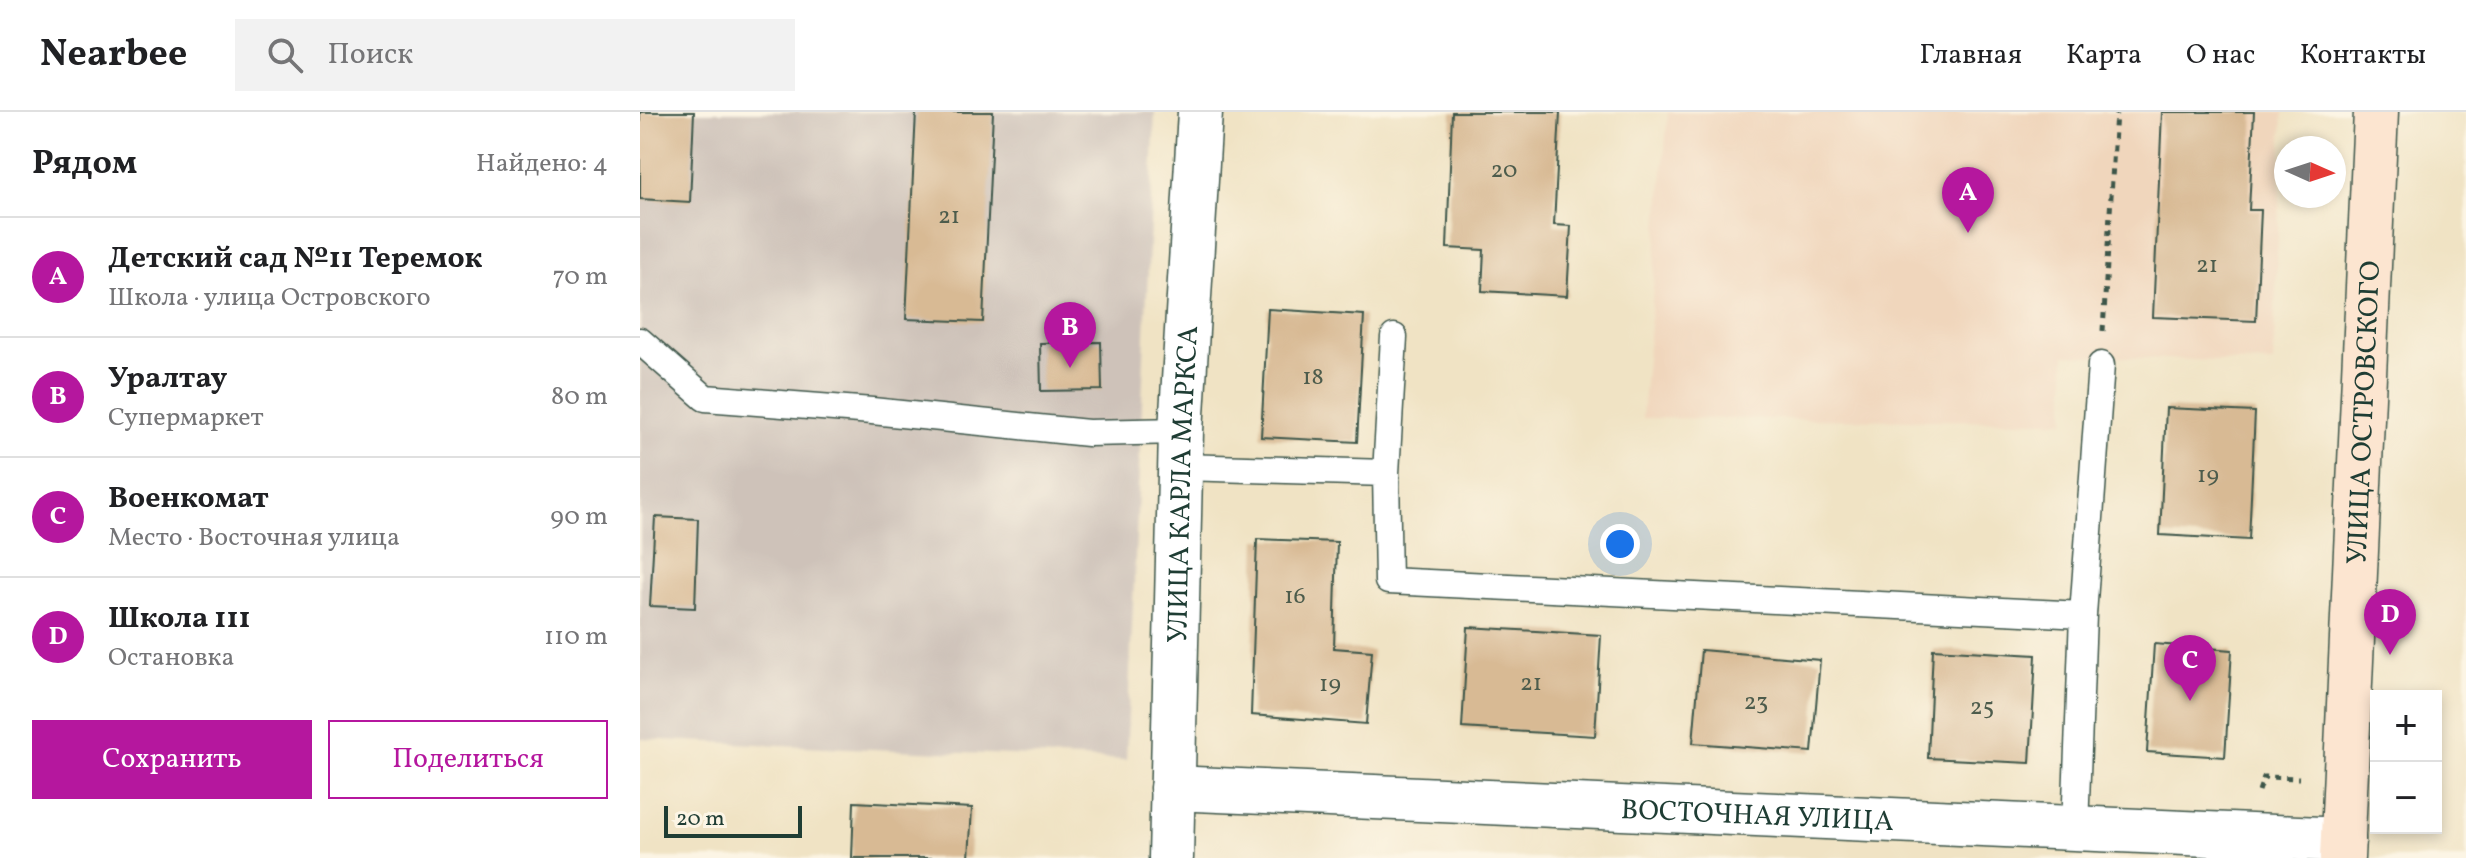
<!DOCTYPE html>
<html lang="ru">
<meta charset="utf-8">
<style>
:root{--surface:#fff;--page:#f2f2f2;--text:#202124;--muted:#757577;--line:#e0e0e0;--accent:#b5179e}
body{margin:0;font-family:Vollkorn,serif;background:var(--page);color:var(--text)}
.controls{position:absolute;right:24px;bottom:24px;display:grid;overflow:hidden;border-radius:0px;box-shadow:0 4px 12px #0003}
.controls button{width:72px;height:72px;display:grid;place-items:center;padding:0;border:0;border-bottom:2px solid var(--line);background:var(--surface);color:var(--text);font:40px sans-serif}
.compass{position:absolute;left:1634px;top:24px;width:72px;height:72px;border-radius:50%;background:var(--surface);box-shadow:0 4px 12px #0003;rotate:93deg}
.scale{position:absolute;left:24px;bottom:20px;width:138px;box-sizing:border-box;padding-left:8px;border:4px solid #1f3d34;border-top:0;font-size:22px;line-height:28px;white-space:nowrap;color:#1f3d34;-webkit-text-stroke:6px #fcf5e5;paint-order:stroke}
.you{position:absolute;left:980px;top:432px;width:28px;height:28px;margin:-20px;border:6px solid #fff;border-radius:50%;background:#1a73e8;box-shadow:0 0 0 12px #1a73e833}
.badge{display:grid;place-items:center;width:52px;height:52px;border-radius:50%;background:var(--accent);color:#fff;font-size:26px;font-weight:700}
.pin{position:absolute;translate:-50% -66px;filter:drop-shadow(0 2px 4px #0008)}
.pin::after{content:'';position:absolute;top:42px;width:28px;height:24px;background:inherit;clip-path:polygon(0 0,100% 0,50% 100%)}
.list{margin:0;padding:0;list-style:none}
h2{display:flex;justify-content:space-between;align-items:center;height:104px;margin:0;padding:0 32px;font-size:34px}
h2 small{font-size:26px;font-weight:400;color:var(--muted)}
.list li{display:grid;grid-template-columns:52px 1fr auto;gap:24px;align-items:center;box-sizing:border-box;height:120px;padding:0 32px;border-top:2px solid var(--line)}
.list b{display:block;font-size:30px;white-space:nowrap}
.list p{margin:0;font-size:26px;white-space:nowrap;color:var(--muted)}
.list em{font-size:26px;font-style:normal;color:var(--muted)}
.actions{display:flex;gap:16px;padding:24px 32px}
.actions a{flex:1;padding:18px 0;border:2px solid var(--accent);border-radius:0px;text-align:center;font-size:28px;color:var(--accent)}
.actions .main{background:var(--accent);color:#fff}
.icon{flex:none;width:44px;height:44px;fill:none;stroke:currentColor;stroke-width:2;stroke-linecap:round;stroke-linejoin:round}
.map{position:relative;flex:none;width:1826px;height:746px;overflow:hidden}
header{display:flex;align-items:center;gap:48px;box-sizing:border-box;height:112px;padding:0 40px;background:var(--surface);border-bottom:2px solid var(--line)}
header strong{font-size:38px}
nav{display:flex;gap:44px;margin-inline-start:auto;font-size:28px}
.search{width:560px;height:72px;background:var(--page);display:flex;align-items:center;gap:20px;box-sizing:border-box;padding:0 28px;border-radius:0px;color:var(--muted);font-size:30px}
main{display:flex}
aside{flex:1;background:var(--surface)}
.map>svg:first-child{display:block}
.built{fill:#f0d6bc}
.industrial{fill:#cec2b9}
.building{fill:#d8ba94}
.lines{fill:none;stroke-linecap:round;stroke-linejoin:round}
.lane-casing{stroke:#3e564a;stroke-width:29}
.street-casing{stroke:#3e564a;stroke-width:47}
.secondary-casing{stroke:#3e564a;stroke-width:47}
.path{stroke:#3e564a;stroke-width:5;stroke-dasharray:6 6;stroke-linecap:butt}
.lane{stroke:#fff;stroke-width:26}
.street{stroke:#fff;stroke-width:44}
.secondary{stroke:#fce5d0;stroke-width:44}
.labels{text-anchor:middle;stroke-width:6;stroke-linejoin:round;paint-order:stroke}
.number-label{font-size:24px;fill:#4d5c4c}
.street-label{font-size:28px;fill:#1f3d34;stroke:#fcf5e5}
</style>
<header>
<strong>Nearbee</strong>
<div class="search"><svg class="icon" aria-label="search" viewBox="0 0 24 24"><circle cx="10" cy="10" r="6"/><path d="M15 15l6 6"/></svg>Поиск</div>
<nav><a>Главная</a><a>Карта</a><a>О нас</a><a>Контакты</a></nav>
</header>
<main>
<aside>
<h2>Рядом<small>Найдено: 4</small></h2>
<ul class="list">
<li><span class="badge">A</span><div><b>Детский сад №11 Теремок</b><p>Школа · улица Островского</p></div><em>70 m</em></li>
<li><span class="badge">B</span><div><b>Уралтау</b><p>Супермаркет</p></div><em>80 m</em></li>
<li><span class="badge">C</span><div><b>Военкомат</b><p>Место · Восточная улица</p></div><em>90 m</em></li>
<li><span class="badge">D</span><div><b>Школа 111</b><p>Остановка</p></div><em>110 m</em></li>
</ul>
<div class="actions"><a class="main">Сохранить</a><a>Поделиться</a></div>
</aside>
<div class="map">
<svg width="1826" height="746" viewBox="0 0 1826 746">
<rect width="100%" height="100%" fill="#fcf5e5"/>
<filter id="ink" filterUnits="userSpaceOnUse"><feTurbulence type="fractalNoise" baseFrequency=".0125" numOctaves="2"/><feDisplacementMap in="SourceGraphic" scale="16" xChannelSelector="R" yChannelSelector="G"/><feConvolveMatrix kernelMatrix="1 2 1 2 8 2 1 2 1" color-interpolation-filters="sRGB"/></filter>
<filter id="wash" filterUnits="userSpaceOnUse"><feTurbulence type="fractalNoise" baseFrequency=".006" numOctaves="4" result="noise"/><feDisplacementMap in="SourceGraphic" scale="32" xChannelSelector="R" yChannelSelector="G"/><feGaussianBlur stdDeviation="1.8" result="paint"/><feColorMatrix in="noise" values="0 0 0 0 0 0 0 0 0 0 0 0 0 0 0 0 0 1.4 0 .05"/><feComposite in="paint" operator="in"/></filter>
<g filter="url(#wash)">
<rect width="100%" height="100%" fill="#f0e3c4"/>
<path class="built" d="M1028 0H1643L1633 251 1425 243V309L1002 306Z"/>
<path class="industrial" d="M0 0H515L486 648 0 627Z"/>
<g id="blocks">
<path class="building" d="M0 0H54L50 90 0 87Z
M276 0H353L343 210 266 207Z
M812 0H920L914 113 931 114 927 184 842 179 844 138 807 136Z
M1522 0H1614L1609 98H1621L1616 209 1513 205Z
M628 197 724 203 717 330 621 325Z
M461 230 462 278 401 279 400 231Z
M1526 296 1615 300 1609 428 1520 423Z
M15 405 58 407 55 496 10 494Z
M617 427 697 430 694 536 732 539 726 612 611 603Z
M828 515 961 523 955 624 822 616Z
M1514 532 1592 538 1585 645 1507 640Z
M1293 537 1396 543 1390 651 1288 646Z
M1061 538 1180 548 1172 640 1053 631Z
M214 690 332 696 329 746H212Z"/>
</g>
</g>
<g filter="url(#ink)">
<use href="#blocks" fill-opacity="0" stroke="#3e564a" stroke-width="2"/>
<g class="lines">
<g class="lane-casing">
<path id="lane" d="M0 229 65 286 232 299 448 321 541 319
M542 355 746 361 754 225
M746 361 748 469 1443 503
M1435 716 1443 503 1461 253"/>
</g>
<g class="street-casing">
<g id="street">
<path id="s1" d="M532 676 1703 728"/>
<path id="s2" d="M531 746 541 319 560 0"/>
</g>
</g>
<g class="secondary-casing">
<g id="secondary">
<path id="s3" d="M1702 746 1736 0"/>
</g>
</g>
<path class="path" d="M1463 219 1476 0
M1619 679 1624 665 1659 666"/>
<use href="#lane" class="lane"/>
<use href="#street" class="street"/>
<use href="#secondary" class="secondary"/>
</g>
</g>
<g class="labels">
<g class="number-label">
<text x="864" y="65">20</text>
<text x="309" y="111">21</text>
<text x="1567" y="160">21</text>
<text x="673" y="272">18</text>
<text x="1568" y="370">19</text>
<text x="655" y="491">16</text>
<text x="891" y="578">21</text>
<text x="690" y="579">19</text>
<text x="1116" y="597">23</text>
<text x="1342" y="602">25</text>
</g>
<g class="street-label">
<text dy="10" stroke="none"><textPath href="#s3" startOffset="446">УЛИЦА ОСТРОВСКОГО</textPath></text>
<text dy="10" stroke="none"><textPath href="#s2" startOffset="374">УЛИЦА КАРЛА МАРКСА</textPath></text>
<text dy="10" stroke="none"><textPath href="#s1" startOffset="586">ВОСТОЧНАЯ УЛИЦА</textPath></text>
</g>
</g>
</svg>
<div class="controls">
<button>+</button>
<button>−</button>
</div>
<svg class="compass" viewBox="-18 -18 36 36"><path d="M0-13l5 13h-10z" fill="#e53935"/><path d="M0 13l5-13h-10z" fill="#757577"/></svg>
<div class="scale">20 m</div>
<div class="you"></div>
<div class="pin badge" style="left:1328px;top:121px">A</div>
<div class="pin badge" style="left:430px;top:256px">B</div>
<div class="pin badge" style="left:1550px;top:589px">C</div>
<div class="pin badge" style="left:1750px;top:543px">D</div>
</div>
</main>
